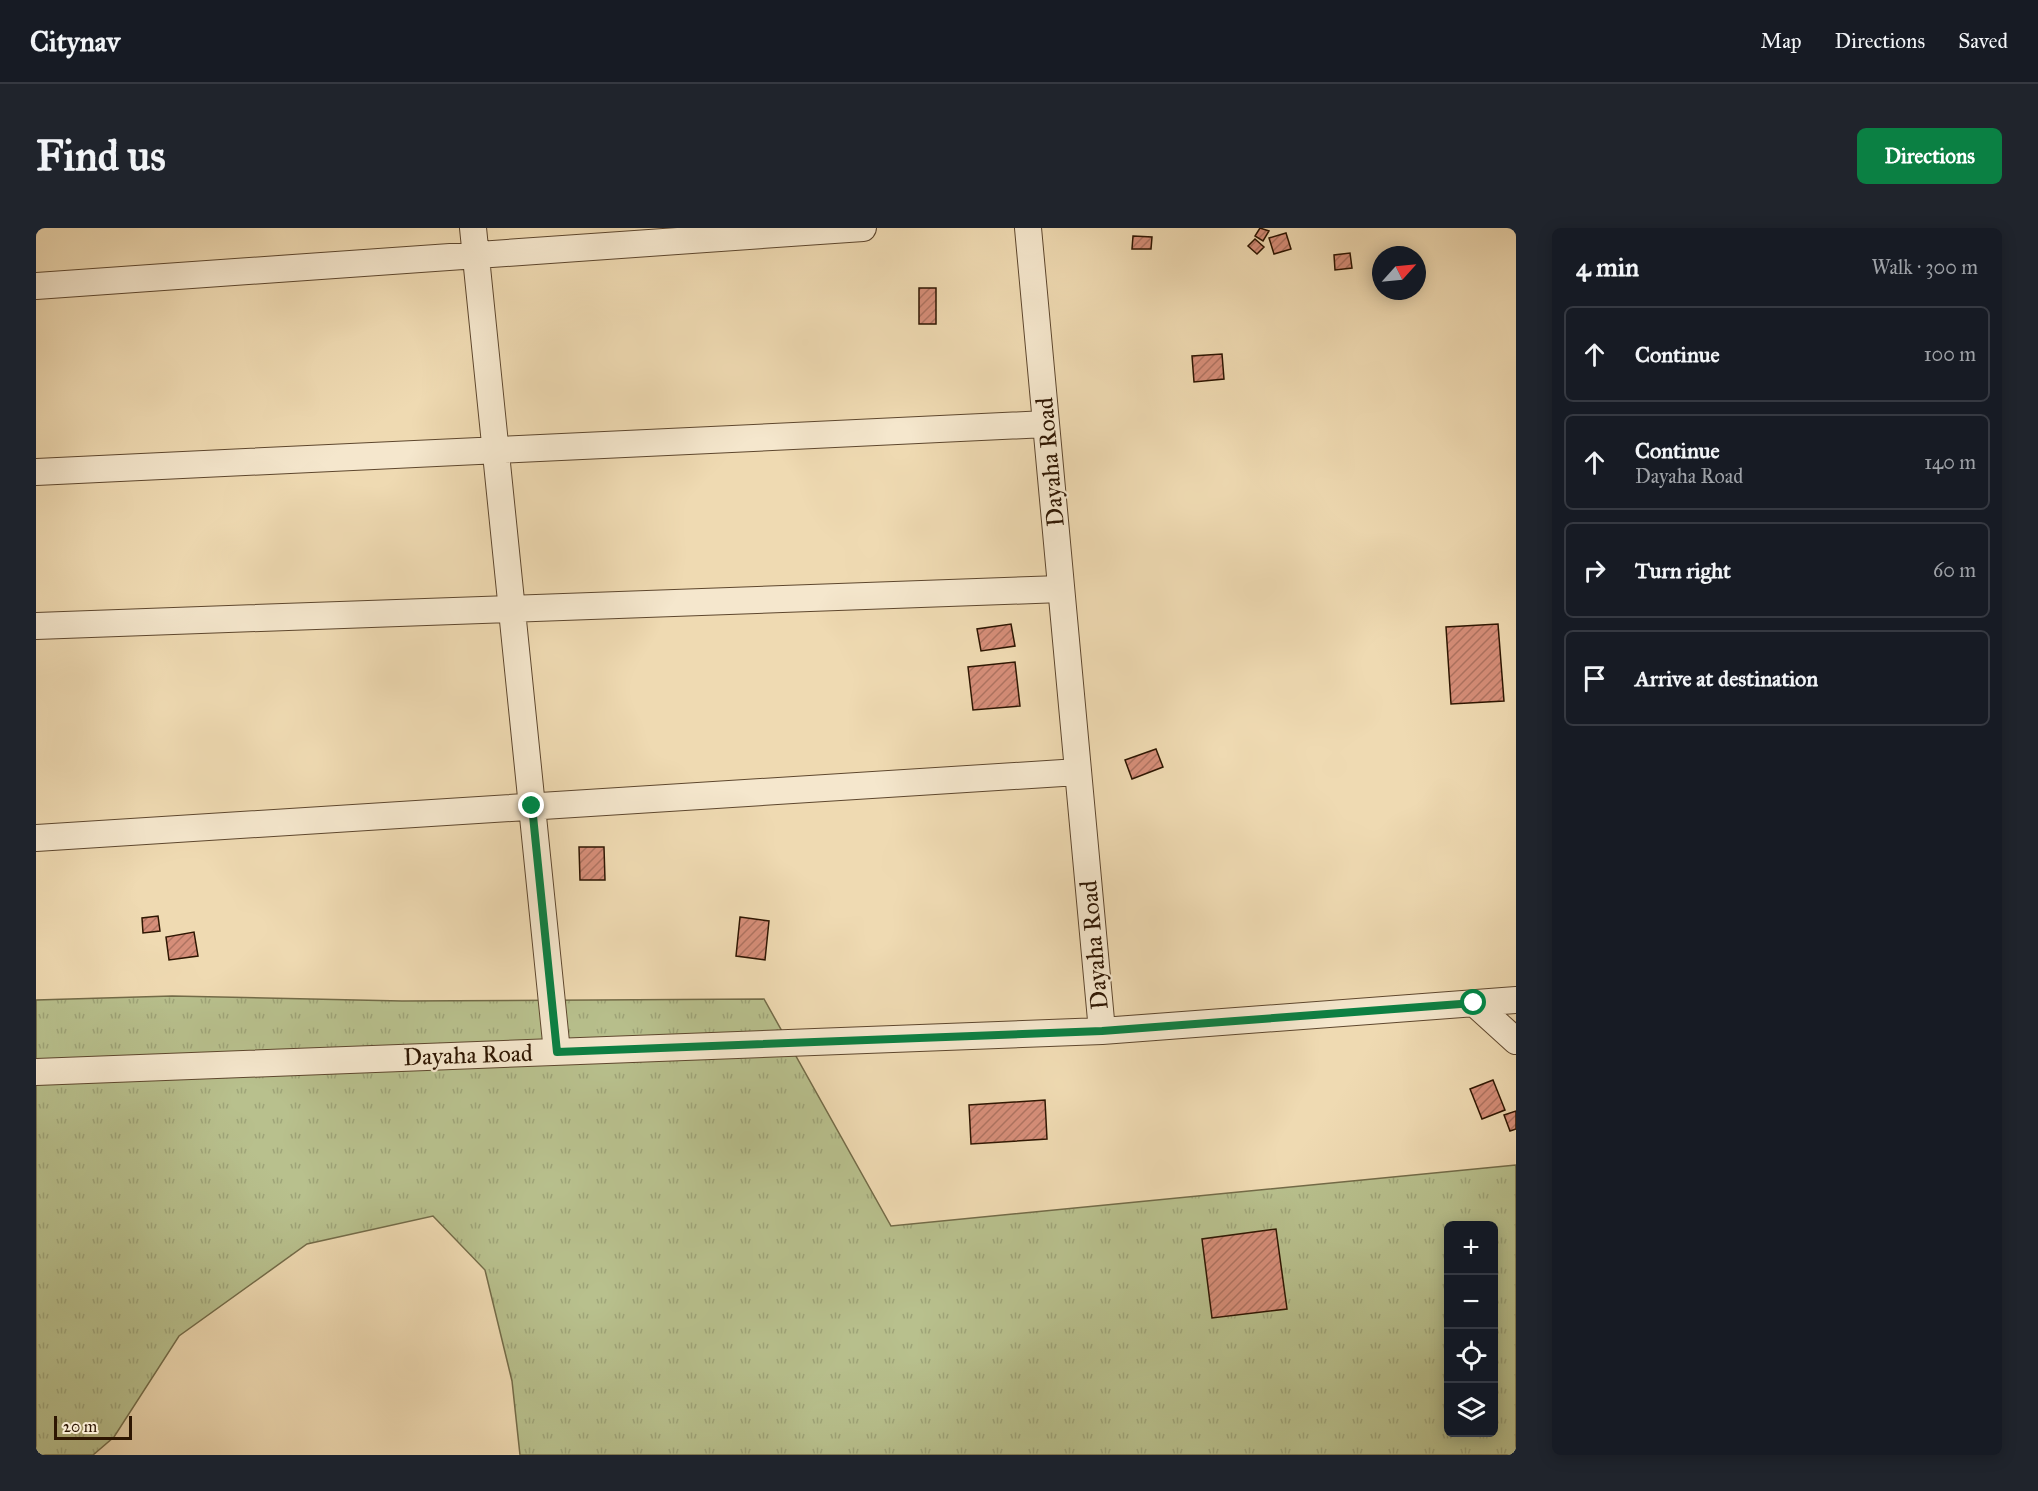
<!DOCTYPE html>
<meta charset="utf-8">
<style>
:root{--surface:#171b24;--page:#20242c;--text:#f1f3f6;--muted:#9ea1a6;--line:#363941;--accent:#0b8043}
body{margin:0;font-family:"IM FELL Great Primer",serif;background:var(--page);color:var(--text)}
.controls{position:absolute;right:18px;bottom:18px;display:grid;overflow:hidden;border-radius:9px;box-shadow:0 3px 15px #0003}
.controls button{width:54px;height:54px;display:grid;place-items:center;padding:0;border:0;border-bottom:2px solid var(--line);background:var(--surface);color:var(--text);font:30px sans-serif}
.compass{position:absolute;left:1336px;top:18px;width:54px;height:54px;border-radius:50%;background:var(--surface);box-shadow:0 3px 15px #0003;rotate:63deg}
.scale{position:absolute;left:18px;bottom:15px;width:78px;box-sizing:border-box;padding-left:6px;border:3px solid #2e1602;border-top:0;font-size:16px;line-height:21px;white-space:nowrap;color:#2e1602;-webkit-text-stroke:4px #f5e7cd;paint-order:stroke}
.stop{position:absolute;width:18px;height:18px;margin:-14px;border:4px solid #0b8043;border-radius:50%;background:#fff}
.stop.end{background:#0b8043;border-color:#fff;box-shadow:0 2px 6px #0008}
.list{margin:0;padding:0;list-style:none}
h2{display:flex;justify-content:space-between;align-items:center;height:78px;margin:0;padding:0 24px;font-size:26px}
h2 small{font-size:20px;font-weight:400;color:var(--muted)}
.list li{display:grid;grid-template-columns:39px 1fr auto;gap:18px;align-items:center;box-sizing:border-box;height:96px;margin:0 12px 12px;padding:0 12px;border:2px solid var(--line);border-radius:9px}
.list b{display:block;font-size:22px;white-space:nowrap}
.list p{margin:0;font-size:20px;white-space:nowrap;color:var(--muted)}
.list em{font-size:20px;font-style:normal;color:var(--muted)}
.icon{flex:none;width:33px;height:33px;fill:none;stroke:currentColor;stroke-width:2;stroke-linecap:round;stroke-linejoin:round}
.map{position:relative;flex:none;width:1480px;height:1227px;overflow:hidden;border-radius:9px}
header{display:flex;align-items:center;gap:36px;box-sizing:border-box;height:84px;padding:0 30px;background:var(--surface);border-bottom:2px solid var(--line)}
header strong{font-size:28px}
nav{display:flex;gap:33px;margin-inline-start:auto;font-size:21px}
.intro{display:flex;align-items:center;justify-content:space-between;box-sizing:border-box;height:144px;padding:0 36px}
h1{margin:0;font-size:42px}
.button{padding:15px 27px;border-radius:9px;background:var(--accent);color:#fff;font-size:21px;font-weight:700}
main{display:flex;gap:36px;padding:0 36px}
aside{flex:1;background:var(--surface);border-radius:9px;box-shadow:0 3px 15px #0003}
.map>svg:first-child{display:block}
.grass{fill:url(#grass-tufts);stroke:#736b48;stroke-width:1.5;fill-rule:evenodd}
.building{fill:url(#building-hatch);stroke:#2e1602;stroke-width:1.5}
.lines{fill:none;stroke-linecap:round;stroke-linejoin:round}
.minor-casing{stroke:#5e472e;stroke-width:28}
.minor{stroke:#f5e7cd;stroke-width:26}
.route{stroke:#0b8043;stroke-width:8}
.labels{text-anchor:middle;stroke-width:4.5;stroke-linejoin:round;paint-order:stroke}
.street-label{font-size:24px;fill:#2e1602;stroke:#f5e7cd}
</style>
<header>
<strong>Citynav</strong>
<nav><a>Map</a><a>Directions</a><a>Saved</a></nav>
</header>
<div class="intro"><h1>Find us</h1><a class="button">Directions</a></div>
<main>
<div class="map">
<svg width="1480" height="1227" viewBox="0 0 1480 1227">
<defs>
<pattern id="grass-tufts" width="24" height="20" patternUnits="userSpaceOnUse" patternTransform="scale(1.5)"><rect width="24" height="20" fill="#b8c08d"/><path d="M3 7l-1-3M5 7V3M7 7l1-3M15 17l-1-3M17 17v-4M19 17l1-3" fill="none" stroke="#9ea478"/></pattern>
<pattern id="building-hatch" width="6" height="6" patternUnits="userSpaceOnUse" patternTransform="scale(1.5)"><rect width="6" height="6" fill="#d68e79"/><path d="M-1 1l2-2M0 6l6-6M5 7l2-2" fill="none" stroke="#ae7361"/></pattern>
</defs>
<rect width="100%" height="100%" fill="#efdab2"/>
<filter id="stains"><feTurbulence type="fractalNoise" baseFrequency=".00333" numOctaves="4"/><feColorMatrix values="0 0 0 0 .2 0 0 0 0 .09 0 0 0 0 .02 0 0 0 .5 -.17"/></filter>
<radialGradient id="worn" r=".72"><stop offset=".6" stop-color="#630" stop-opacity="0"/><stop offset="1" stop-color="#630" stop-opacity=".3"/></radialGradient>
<path class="grass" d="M136 768 366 773 728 771 855 998 1480 937V1227H484L476 1153 449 1042 397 988 271 1016 143 1108 78 1209 57 1227H0V772ZM1412 998H1458V1204H1412Z"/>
<path class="building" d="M1224 0 1233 3 1227 13 1219 8Z
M1250 5 1255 21 1238 26 1233 10Z
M1097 8 1116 9 1115 21H1096Z
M1219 11 1228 19 1221 26 1212 18Z
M1314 25 1316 40 1299 42 1298 27Z
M883 60H900V96H883Z
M1186 126 1188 151 1158 154 1156 128Z
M975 396 979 418 945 423 941 401Z
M1462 396 1468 473 1415 476 1410 399Z
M979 434 984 478 937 482 932 439Z
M1120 521 1127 539 1096 551 1089 532Z
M543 619H568L569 652H544Z
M122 688 124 703 107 705 106 690Z
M704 689 733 693 729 732 700 728Z
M158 704 162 728 133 732 130 709Z
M1457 852 1469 882 1446 891 1434 861Z
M1009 872 1011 911 935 916 933 877Z
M1480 883V901L1474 903 1468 887Z
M1240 1001 1251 1081 1176 1090 1166 1011Z"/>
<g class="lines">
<g class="minor-casing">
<path id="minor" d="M437 0 521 824
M0 58 827 0
M0 244 1010 196
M0 398 1025 361
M0 610 1042 544
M1438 775 1480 813
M1066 803 1480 772
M0 844 1066 803 992 0"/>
</g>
<use href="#minor" class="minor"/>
</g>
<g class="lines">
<path class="route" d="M496 578 521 824 1066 803 1438 775"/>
</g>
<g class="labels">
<g class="street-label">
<text transform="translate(1014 234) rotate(-95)" y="8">Dayaha Road</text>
<text transform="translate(1058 717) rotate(-95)" y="8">Dayaha Road</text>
<text transform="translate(432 827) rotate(-2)" y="8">Dayaha Road</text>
</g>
</g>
<rect width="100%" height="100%" filter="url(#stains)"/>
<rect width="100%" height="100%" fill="url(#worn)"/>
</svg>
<div class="controls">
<button>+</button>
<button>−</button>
<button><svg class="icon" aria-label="locate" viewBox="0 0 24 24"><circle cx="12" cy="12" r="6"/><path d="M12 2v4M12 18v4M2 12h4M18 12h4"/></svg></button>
<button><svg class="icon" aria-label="layers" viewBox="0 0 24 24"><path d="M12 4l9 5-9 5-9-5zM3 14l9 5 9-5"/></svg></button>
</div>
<svg class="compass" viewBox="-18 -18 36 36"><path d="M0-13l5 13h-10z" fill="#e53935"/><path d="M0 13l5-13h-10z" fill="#9ea1a6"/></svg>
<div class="scale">20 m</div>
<div class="stop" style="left:1438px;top:775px"></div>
<div class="stop end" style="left:496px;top:578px"></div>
</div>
<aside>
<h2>4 min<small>Walk · 300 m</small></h2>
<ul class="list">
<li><svg class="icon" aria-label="ahead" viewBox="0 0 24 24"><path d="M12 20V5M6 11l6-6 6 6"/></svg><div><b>Continue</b></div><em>100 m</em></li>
<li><svg class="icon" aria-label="ahead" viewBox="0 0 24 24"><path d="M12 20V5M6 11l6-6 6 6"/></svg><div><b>Continue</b><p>Dayaha Road</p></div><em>140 m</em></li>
<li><svg class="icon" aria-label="right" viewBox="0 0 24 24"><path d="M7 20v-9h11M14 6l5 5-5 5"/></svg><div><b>Turn right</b></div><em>60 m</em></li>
<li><svg class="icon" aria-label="arrive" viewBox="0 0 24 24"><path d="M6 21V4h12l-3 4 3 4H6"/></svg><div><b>Arrive at destination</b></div></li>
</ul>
</aside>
</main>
